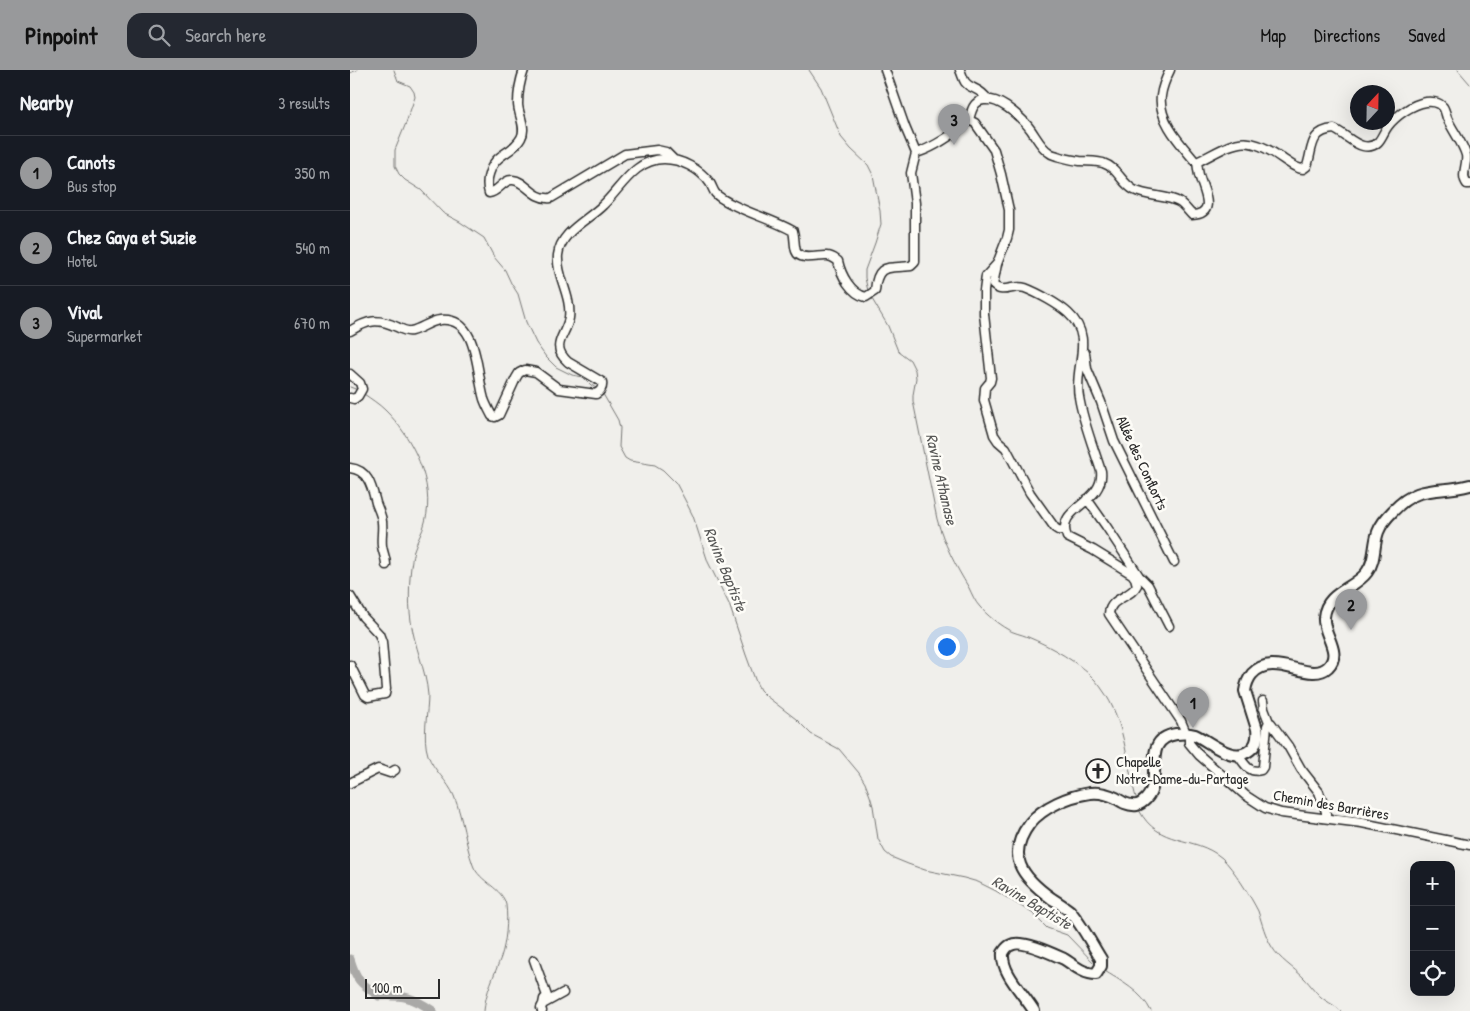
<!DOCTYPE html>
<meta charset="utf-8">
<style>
:root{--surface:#171b24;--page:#242831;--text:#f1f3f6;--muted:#9ea1a6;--line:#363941;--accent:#98999b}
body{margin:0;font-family:"Patrick Hand",sans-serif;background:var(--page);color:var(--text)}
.controls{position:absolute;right:15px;bottom:15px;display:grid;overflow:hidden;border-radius:10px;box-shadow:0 5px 20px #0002}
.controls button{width:45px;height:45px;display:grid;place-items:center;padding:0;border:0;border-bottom:1px solid var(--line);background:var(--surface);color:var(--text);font:25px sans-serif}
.compass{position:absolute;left:1000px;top:15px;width:45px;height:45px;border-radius:50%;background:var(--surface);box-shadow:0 5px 20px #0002;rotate:22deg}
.scale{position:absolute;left:15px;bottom:12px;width:75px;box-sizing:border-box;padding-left:5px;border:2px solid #2b2b2b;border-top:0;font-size:14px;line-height:18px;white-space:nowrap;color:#2b2b2b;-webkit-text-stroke:4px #fdfcf7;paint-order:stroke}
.you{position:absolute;left:596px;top:576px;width:18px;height:18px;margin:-12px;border:4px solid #fff;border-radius:50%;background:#1a73e8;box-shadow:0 0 0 8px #1a73e833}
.badge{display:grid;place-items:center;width:32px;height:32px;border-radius:50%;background:var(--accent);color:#111;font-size:16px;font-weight:700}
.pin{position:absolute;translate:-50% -41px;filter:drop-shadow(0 1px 2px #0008)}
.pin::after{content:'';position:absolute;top:26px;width:18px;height:15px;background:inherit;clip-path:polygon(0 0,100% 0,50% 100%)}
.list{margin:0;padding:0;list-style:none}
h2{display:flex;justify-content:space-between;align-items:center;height:65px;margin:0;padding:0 20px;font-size:21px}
h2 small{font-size:16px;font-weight:400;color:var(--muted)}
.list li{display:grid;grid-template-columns:32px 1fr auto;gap:15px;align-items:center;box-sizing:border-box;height:75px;padding:0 20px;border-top:1px solid var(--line)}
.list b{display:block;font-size:19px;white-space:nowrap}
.list p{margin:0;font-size:16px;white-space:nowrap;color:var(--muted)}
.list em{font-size:16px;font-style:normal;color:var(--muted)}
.icon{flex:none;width:28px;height:28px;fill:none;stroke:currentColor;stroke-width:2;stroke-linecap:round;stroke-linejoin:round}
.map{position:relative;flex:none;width:1120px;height:941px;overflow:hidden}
header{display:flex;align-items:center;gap:30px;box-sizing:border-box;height:70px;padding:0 25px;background:var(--accent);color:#111}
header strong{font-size:24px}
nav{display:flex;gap:28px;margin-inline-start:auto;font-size:18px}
.search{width:350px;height:45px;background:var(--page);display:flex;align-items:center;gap:12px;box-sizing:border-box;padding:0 18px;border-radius:15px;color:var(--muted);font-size:19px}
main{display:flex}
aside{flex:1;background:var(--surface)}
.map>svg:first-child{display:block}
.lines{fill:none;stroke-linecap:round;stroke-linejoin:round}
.stream{stroke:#777775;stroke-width:1}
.river{stroke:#aaa9a7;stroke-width:9}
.minor-casing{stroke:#2b2b2b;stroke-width:11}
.major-casing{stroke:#2b2b2b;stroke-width:14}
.minor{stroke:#fdfcf7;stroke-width:8}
.major{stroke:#fdfcf7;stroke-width:10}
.labels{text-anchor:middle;stroke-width:5;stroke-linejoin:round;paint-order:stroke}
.street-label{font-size:15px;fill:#2b2b2b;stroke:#fdfcf7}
.poi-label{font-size:15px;fill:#2b2b2b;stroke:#fdfcf7;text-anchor:start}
.water-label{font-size:16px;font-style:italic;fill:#575756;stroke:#fdfcf7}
</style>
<header>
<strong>Pinpoint</strong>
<div class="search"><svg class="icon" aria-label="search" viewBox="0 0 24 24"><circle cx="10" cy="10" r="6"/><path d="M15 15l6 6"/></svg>Search here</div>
<nav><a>Map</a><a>Directions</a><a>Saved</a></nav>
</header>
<main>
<aside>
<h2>Nearby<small>3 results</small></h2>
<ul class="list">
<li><span class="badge">1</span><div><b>Canots</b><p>Bus stop</p></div><em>350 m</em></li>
<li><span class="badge">2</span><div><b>Chez Gaya et Suzie</b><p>Hotel</p></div><em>540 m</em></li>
<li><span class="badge">3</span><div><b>Vival</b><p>Supermarket</p></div><em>670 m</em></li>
</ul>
</aside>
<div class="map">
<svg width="1120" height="941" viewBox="0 0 1120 941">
<rect width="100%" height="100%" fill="#f0efeb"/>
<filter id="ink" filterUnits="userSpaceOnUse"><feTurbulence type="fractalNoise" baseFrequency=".02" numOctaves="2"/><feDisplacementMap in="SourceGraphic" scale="10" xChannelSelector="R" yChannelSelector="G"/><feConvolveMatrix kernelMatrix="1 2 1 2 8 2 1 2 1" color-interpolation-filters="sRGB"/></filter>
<g filter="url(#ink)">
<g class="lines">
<path class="stream" d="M44 0 48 11 60 16 64 22 65 27 56 53 45 80V96L49 104 55 110 71 120 93 143 110 152 134 168 144 187 155 200 161 213 168 224 176 252 186 273 196 287 206 297 222 305 233 307 241 315 248 319
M459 0 471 18 491 67 501 79 518 95 523 105 530 141 531 154 525 173 515 200V208L518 221
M1108 0 1120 14
M0 3 7 0
M1119 84 1120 77
M1119 95 1120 110
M522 229 538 256 548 281 560 290 565 300 566 308 563 325V331L587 449C594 474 605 495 619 518 622 524 625 532 630 537 637 545 648 554 657 559 663 563 671 564 678 567 700 576 730 593 745 610 777 647 774 688 787 731
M0 317 8 320
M14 324C21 329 29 334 35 340 62 366 86 414 75 452 73 462 67 470 64 480 59 500 58 531 61 551 64 576 76 599 78 625 78 643 72 667 78 685 83 700 98 711 104 726 113 748 115 773 123 795 129 812 153 818 156 835 158 851 156 872 151 887 145 904 135 923 134 941
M253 324 268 350 270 358 269 377 275 388 280 391 305 395 313 400 326 413 335 430 343 446 358 492 379 534 396 585 406 612 410 620 416 626 446 649 461 664 489 679 509 703 515 713 520 726 523 736 528 769 535 782 541 787 558 794 575 800 614 808 628 812 646 821 682 843 697 858 717 865 746 895
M789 740C809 778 843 764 872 788 883 798 901 827 908 841 912 853 915 866 922 877 929 889 944 898 954 908 961 915 967 925 975 930 981 934 986 936 991 941
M753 900C771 911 792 922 801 941"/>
<path class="river" d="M0 889C7 912 11 913 29 926 54 925 63 927 83 941"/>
<g class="minor-casing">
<path id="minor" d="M174 0C170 11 168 22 168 34 168 44 177 58 171 68 161 86 144 81 138 108 137 114 137 117 139 123 149 122 153 109 163 110 176 111 183 130 201 128L275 84 307 80 316 82 323 89
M535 0 555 57 566 83
M610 0C612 4 613 9 615 12 621 20 630 17 638 30
M820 0C816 8 812 17 811 26 808 50 830 73 844 90L847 92
M619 50 625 53 644 80 651 104 659 140V160L657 168 647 194 643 215C653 225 663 214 675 218 688 223 708 234 718 243 746 268 723 297 729 327 733 352 743 376 751 401 755 434 704 437 717 467L743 480 782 504 785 508 787 515C781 528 760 527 759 544L831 651 836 663
M619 50C622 37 625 28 641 30 654 32 673 49 681 60 686 67 692 79 700 83 702 85 705 85 707 86 715 88 722 90 730 91 737 91 745 91 753 93 768 98 771 113 784 120 798 127 817 125 829 132 834 135 838 141 842 145 867 144 854 122 850 108 848 103 848 98 847 92 885 73 894 61 933 89 939 93 946 99 953 99L957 96C963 79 959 61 984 59 993 63 1004 74 1013 76 1018 77 1024 76 1028 72 1032 68 1034 61 1038 56 1046 46 1062 34 1076 32 1081 31 1089 32 1093 37 1095 40 1096 45 1097 48 1102 60 1113 73 1116 85 1118 95 1110 105 1117 114H1120
M566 83C581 79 595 69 607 61 611 57 615 53 619 50
M646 195 636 206 634 221V244L641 308 640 312 635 318 634 330 644 365 648 371 656 378 680 423 705 458 708 460 715 461
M0 261C18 250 27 248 47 257 51 259 56 262 61 261 71 259 80 251 90 250 129 246 126 303 134 329 136 335 139 340 142 346L145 347 149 345 166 308 169 303 175 300 186 302 209 319 246 324C251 321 253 318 252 312L218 292C199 275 216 266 219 248 222 226 206 206 208 185 211 161 237 151 253 135 271 118 285 89 314 89 331 89 350 99 360 113 364 120 363 123 371 128 392 142 420 148 443 161 445 168 444 175 446 181 450 192 469 185 477 186 482 186 485 189 488 191 491 205 501 224 516 227L525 221C527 192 539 199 561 196L565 192V133L561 103 566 83
M735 283 737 299 751 332 764 371 824 492
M0 304 10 313 12 319 8 326 4 329 0 328
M0 398C19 400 22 418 26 433 28 439 32 446 32 452 33 460 31 468 32 476 33 483 36 488 36 495
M737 429 756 456 789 506 798 515 819 556
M0 526 13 547 29 564 32 572 36 619 35 624 18 627 15 625 0 595
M913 631 914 639 919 652
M839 663V673L849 685 895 725 915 738 931 743 1012 753 1120 775
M888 685C894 693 899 704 911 700L913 697 917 656 919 652 921 653 938 676 951 699 969 722 976 742V748
M0 713 28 699 40 703 45 700
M184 890 197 926 194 929 193 934
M192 941 191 938 193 934 213 923"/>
</g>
<g class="major-casing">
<path id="major" d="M684 941C674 924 651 903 653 883 655 880 657 876 661 875 671 869 703 884 714 889 724 895 733 904 746 904L751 896V889C741 873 732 855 720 841 714 836 707 832 701 828 672 807 655 786 680 753 693 737 719 726 740 723 748 722 758 724 766 728 772 732 778 736 787 735 791 734 793 732 796 729 815 709 789 670 826 664 833 663 839 663 845 665 861 672 883 694 900 680 907 675 908 667 907 659L895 621C896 614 898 609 902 604 924 580 960 614 978 597 993 582 972 564 974 547 976 522 1005 519 1017 502 1026 490 1023 476 1028 462 1031 454 1037 447 1043 441 1069 413 1088 424 1120 415"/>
</g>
<use href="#minor" class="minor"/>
<use href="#major" class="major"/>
</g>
</g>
<defs>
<g id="church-ring" transform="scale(1.25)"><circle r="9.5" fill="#fdfcf7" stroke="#2b2b2b" stroke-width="1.5"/><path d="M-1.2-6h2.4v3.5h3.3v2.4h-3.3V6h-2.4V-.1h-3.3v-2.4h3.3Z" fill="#2b2b2b"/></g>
</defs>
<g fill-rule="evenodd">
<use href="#church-ring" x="748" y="701"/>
</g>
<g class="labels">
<g class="street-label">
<text transform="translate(792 393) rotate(65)" y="5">Allée des Conflorts</text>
<text transform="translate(981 735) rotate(10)" y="5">Chemin des Barrières</text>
</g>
<g class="poi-label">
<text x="766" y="697">Chapelle<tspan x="766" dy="17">Notre-Dame-du-Partage</tspan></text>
</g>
<g class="water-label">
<text transform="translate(592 409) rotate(77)" y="6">Ravine Athanase</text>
<text transform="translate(376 499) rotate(68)" y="6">Ravine Baptiste</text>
<text transform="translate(682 832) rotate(31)" y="6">Ravine Baptiste</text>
</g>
</g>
</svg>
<div class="controls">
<button>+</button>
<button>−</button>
<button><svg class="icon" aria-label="locate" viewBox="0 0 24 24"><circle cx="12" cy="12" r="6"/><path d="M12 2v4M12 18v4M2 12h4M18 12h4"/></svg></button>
</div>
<svg class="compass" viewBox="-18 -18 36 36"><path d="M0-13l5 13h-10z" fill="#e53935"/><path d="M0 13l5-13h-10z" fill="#9ea1a6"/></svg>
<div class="scale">100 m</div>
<div class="you"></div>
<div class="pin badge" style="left:843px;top:658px">1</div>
<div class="pin badge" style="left:1001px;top:560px">2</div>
<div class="pin badge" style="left:604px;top:75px">3</div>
</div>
</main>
